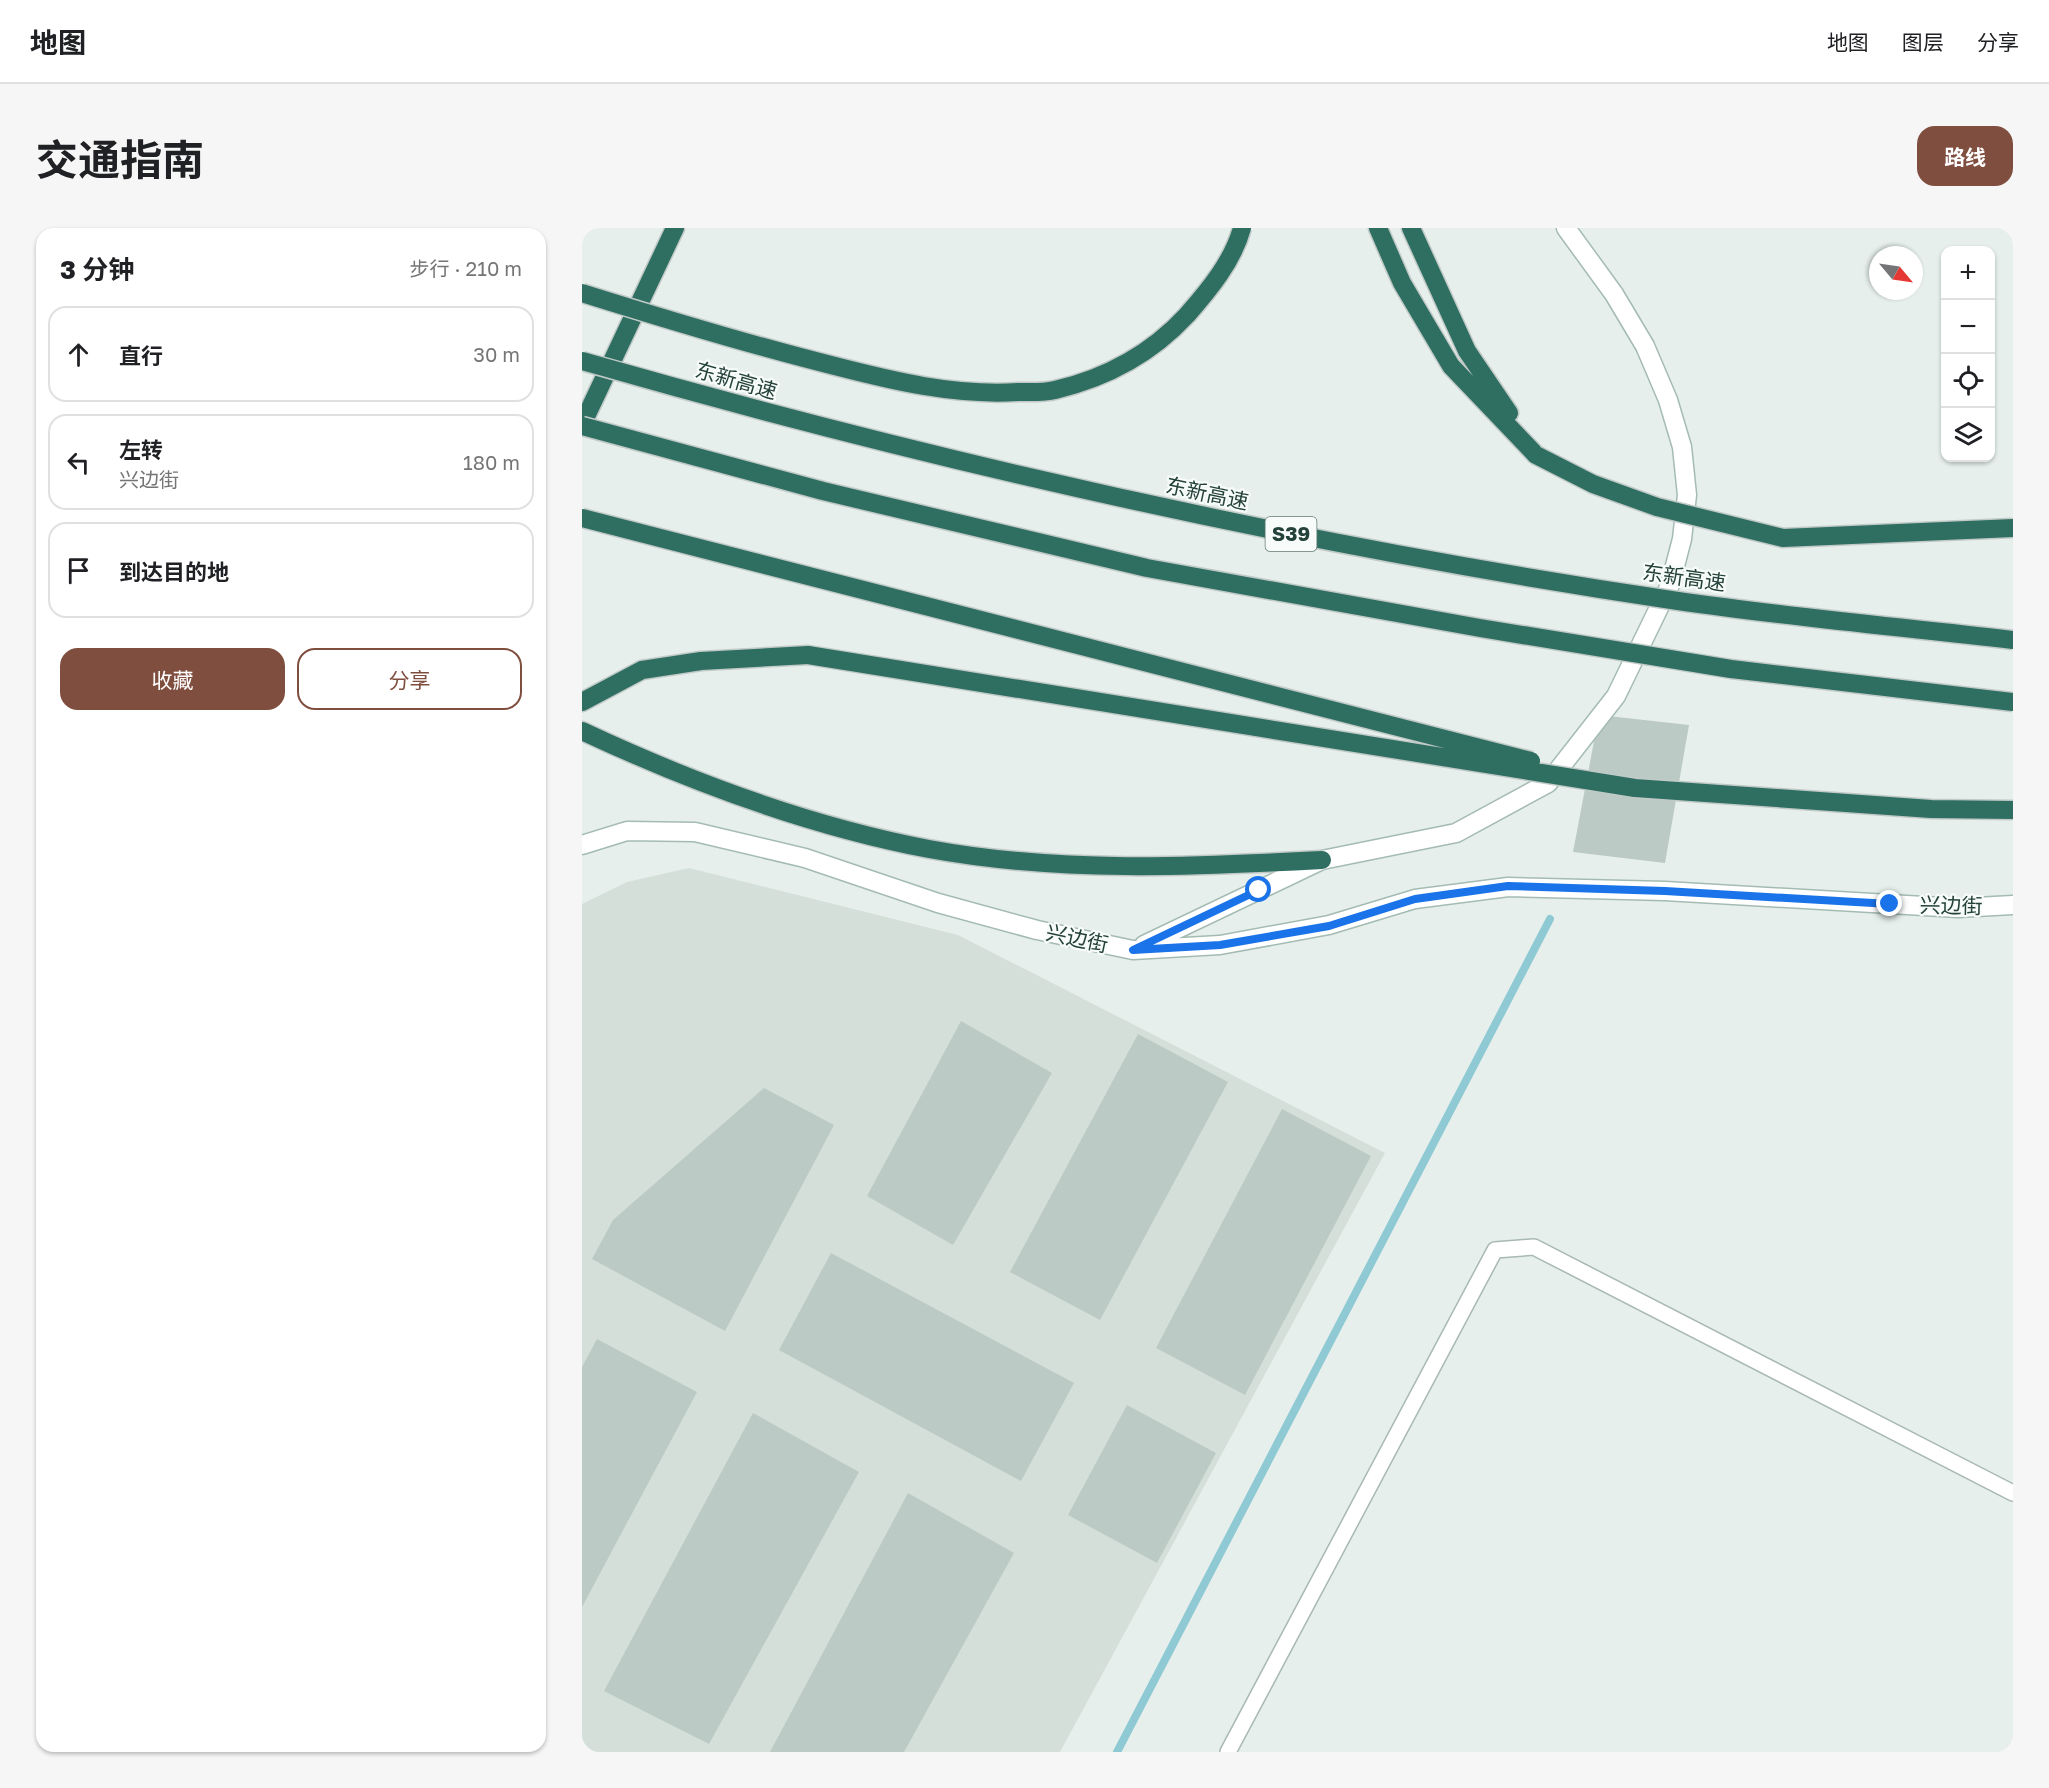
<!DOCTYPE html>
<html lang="zh">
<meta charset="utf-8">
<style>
:root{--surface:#fff;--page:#f6f6f6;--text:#202124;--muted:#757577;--line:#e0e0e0;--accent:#7f4e3f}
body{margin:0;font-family:"Golos Text","Noto Sans SC",sans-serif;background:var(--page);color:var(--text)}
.controls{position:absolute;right:18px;top:18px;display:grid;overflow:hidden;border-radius:12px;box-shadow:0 2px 4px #0004}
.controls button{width:54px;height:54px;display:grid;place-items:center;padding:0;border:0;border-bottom:2px solid var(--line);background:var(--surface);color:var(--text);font:30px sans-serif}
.compass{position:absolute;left:1287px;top:18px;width:54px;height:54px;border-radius:50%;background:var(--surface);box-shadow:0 2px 4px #0004;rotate:119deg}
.stop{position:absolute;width:18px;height:18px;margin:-14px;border:4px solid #1a73e8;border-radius:50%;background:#fff}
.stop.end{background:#1a73e8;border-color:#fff;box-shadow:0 2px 6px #0008}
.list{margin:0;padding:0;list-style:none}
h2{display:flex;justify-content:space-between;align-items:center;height:78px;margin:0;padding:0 24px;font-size:26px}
h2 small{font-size:20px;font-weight:400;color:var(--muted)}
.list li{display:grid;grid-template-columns:39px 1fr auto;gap:18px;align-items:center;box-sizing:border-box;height:96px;margin:0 12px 12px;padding:0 12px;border:2px solid var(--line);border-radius:18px}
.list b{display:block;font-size:22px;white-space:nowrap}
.list p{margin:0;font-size:20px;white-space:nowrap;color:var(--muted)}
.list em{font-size:20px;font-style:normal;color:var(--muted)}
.actions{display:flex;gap:12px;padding:18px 24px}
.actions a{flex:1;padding:14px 0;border:2px solid var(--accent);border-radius:18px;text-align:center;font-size:21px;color:var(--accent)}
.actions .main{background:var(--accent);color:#fff}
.icon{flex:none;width:33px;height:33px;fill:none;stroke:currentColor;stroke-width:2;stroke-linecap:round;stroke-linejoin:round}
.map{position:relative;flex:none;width:1431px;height:1524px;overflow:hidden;border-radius:18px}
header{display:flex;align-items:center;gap:36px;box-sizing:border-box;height:84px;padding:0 30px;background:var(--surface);border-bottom:2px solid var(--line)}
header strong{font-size:28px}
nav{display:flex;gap:33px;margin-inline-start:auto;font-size:21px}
.intro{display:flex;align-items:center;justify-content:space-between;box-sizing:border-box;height:144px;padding:0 36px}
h1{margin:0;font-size:42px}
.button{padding:15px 27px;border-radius:18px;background:var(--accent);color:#fff;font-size:21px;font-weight:700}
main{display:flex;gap:36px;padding:0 36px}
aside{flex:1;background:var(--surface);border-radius:18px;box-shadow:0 2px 4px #0004}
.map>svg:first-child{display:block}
.built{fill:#d4dfda}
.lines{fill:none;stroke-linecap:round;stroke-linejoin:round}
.stream{stroke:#8ec9d4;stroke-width:8}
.building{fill:#bbcac4}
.lane-casing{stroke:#a8b8b2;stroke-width:18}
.secondary-casing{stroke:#a4bbb3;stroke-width:21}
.highway-casing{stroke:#c2cac8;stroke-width:21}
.lane{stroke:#fff;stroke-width:15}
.secondary{stroke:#fff;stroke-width:18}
.highway{stroke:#2f6f62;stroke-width:18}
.highway-bridge-casing{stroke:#c2cac8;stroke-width:21;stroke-linecap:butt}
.highway-bridge{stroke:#2f6f62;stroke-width:18}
.route{stroke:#1a73e8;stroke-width:8}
.labels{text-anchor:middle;stroke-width:4.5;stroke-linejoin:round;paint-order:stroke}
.shield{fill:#f7fbf9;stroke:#637a73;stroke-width:1.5}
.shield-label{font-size:20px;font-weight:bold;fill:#24423a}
.street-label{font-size:21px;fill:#24423a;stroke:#f7fbf9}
</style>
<header>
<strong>地图</strong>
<nav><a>地图</a><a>图层</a><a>分享</a></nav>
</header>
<div class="intro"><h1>交通指南</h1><a class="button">路线</a></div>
<main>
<aside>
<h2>3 分钟<small>步行 · 210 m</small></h2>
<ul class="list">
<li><svg class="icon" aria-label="ahead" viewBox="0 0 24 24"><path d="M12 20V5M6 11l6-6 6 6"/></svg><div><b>直行</b></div><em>30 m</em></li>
<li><svg class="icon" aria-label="left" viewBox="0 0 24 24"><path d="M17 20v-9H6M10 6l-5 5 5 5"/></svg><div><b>左转</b><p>兴边街</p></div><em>180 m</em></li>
<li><svg class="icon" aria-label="arrive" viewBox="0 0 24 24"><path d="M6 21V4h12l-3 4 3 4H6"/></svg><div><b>到达目的地</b></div></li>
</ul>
<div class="actions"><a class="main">收藏</a><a>分享</a></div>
</aside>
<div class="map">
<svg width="1431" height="1524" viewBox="0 0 1431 1524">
<rect width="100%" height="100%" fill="#e6efeb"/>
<path class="built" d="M107 640 376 707 803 925 478 1524H0V676L45 654Z"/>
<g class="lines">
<path class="stream" d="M535 1524 968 691"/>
</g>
<path class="building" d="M1017 487 1107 497 1083 635 991 624Z
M379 793 470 845 371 1017 285 968Z
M556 806 646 854 518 1092 428 1044Z
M182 860 252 897 143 1103 10 1031 31 992Z
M700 881 789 928 663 1167 574 1120Z
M249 1025 492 1155 439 1253 197 1122Z
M15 1111 115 1164 0 1379V1139Z
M545 1177 634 1225 575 1335 486 1287Z
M171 1185 277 1244 127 1516 22 1463Z
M326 1265 432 1325 322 1524H188Z"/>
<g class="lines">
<g class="lane-casing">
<path id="lane" d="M646 1524 913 1022 952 1019 1431 1265"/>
</g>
<g class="secondary-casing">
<path id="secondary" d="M0 617 45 603 113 604 223 630 356 675 455 702 551 722 638 717 747 697 833 671 926 659 1083 663 1376 680 1431 677
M562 717 740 632 874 605 966 555 1034 468 1088 357 1100 311 1105 267 1100 219 1086 172 1063 118 1032 66 984 0"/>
</g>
<g class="highway-casing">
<path id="highway" d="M796 0 820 55 869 138 954 227
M829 0 885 123 927 185
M0 197 93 0
M0 474 60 442 119 433 226 427
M0 503C111 555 227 598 347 621 477 645 610 639 740 632"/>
</g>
<use href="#lane" class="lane"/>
<use href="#secondary" class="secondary"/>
<use href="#highway" class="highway"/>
<g class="highway-bridge-casing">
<path id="highway-bridge" d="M0 65C83 91 165 116 249 137 311 153 372 168 436 164 448 164 461 165 473 162 524 150 569 126 605 87 627 62 651 33 660 0
M0 133C360 236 725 318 1096 373 1207 389 1319 399 1431 412
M0 198 241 263 565 340 898 400 1149 441 1431 474
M954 227 1011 256 1075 279 1201 310 1431 300
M0 290 949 533
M226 427 1053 560 1349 581 1431 582"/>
</g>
<use href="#highway-bridge" class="highway-bridge"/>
</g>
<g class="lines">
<path class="route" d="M677 662 551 722 638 717 747 698 833 671 926 658 1083 663 1308 676"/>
</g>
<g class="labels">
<rect class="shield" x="683.5" y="289" width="51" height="34" rx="4.5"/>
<g class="shield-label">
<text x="709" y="313">S39</text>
</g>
<g class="street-label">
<text transform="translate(154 153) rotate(16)" y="7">东新高速</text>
<text transform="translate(625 266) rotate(12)" y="7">东新高速</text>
<text transform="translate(1102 350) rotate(8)" y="7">东新高速</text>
<text transform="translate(1369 678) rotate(1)" y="7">兴边街</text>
<text transform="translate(495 711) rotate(12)" y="7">兴边街</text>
</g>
</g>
</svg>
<div class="controls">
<button>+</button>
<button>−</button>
<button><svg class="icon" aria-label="locate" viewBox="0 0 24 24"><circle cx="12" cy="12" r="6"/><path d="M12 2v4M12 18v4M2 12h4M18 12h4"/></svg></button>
<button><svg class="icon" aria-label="layers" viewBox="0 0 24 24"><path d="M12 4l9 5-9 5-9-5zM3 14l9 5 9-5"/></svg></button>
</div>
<svg class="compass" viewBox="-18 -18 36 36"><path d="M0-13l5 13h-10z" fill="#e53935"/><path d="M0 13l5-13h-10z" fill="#757577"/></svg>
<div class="stop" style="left:677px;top:662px"></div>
<div class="stop end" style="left:1308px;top:676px"></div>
</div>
</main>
